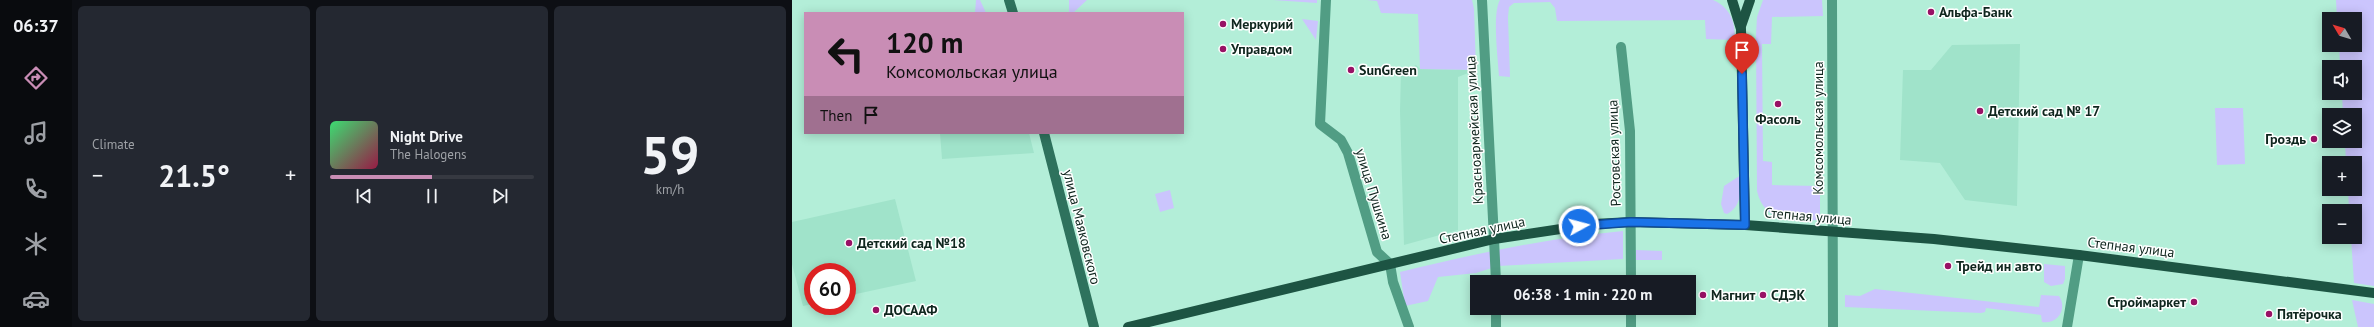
<!DOCTYPE html>
<meta charset="utf-8">
<style>
body{margin:0;font-family:"PT Sans",sans-serif;background:#242831;color:#f1f3f6;height:100vh;display:flex;flex-direction:column;font-size:15px;white-space:nowrap}
*{box-sizing:border-box;margin:0}
p{font-size:13px;color:#9ea1a6}
.icon{flex:none;width:22px;height:22px;fill:none;stroke:currentColor;stroke-width:2;stroke-linecap:round;stroke-linejoin:round}
.map{position:relative;flex:1;overflow:hidden}
.details{display:flex;flex-direction:column;gap:6px;padding:6px;background:#0d0f14;width:720px}
.details>*{flex:none}
.guide{position:absolute;left:12px;top:12px;width:380px;height:122px;border-radius:0px;box-shadow:0 2px 10px #0003;background:#c98db5;color:#111;overflow:hidden}
.needle{width:26px;rotate:308deg}
.controls{position:absolute;left:1530px;top:12px;display:grid;gap:8px}
.controls a{display:grid;place-items:center;width:40px;height:40px;border-radius:0px;background:#171b24;box-shadow:0 2px 10px #0003;font-size:20px}
.speed{position:absolute;left:12px;top:263px;display:flex;gap:8px;font-size:20px;font-weight:700;text-align:center}
.speed>*{display:grid;place-content:center;width:52px;height:52px;border-radius:50%;background:#171b24;box-shadow:0 2px 10px #0003;line-height:1}
.speed .limit{border:6px solid #d22;background:#fff;color:#111}
.pin{position:absolute;display:grid;place-items:center;width:34px;height:34px;color:#fff;margin:-41px -17px;border-radius:50% 50% 50% 0;rotate:-45deg;box-shadow:0 0 4px #0007}
.pin .icon{rotate:45deg}
.me{position:absolute;width:44px;margin:-22px;rotate:83deg;stroke-linejoin:round;filter:drop-shadow(0 0 3px #0008)}
.turn{display:flex;align-items:center;gap:14px;height:84px;padding:0 16px;font-size:18px}
.turn .icon{width:52px;height:52px;stroke-width:2.5}
.turn b{display:block;font-size:28px;line-height:34px}
.then{display:flex;align-items:center;height:38px;padding:0 16px;background:#0003;gap:8px;font-size:15px}
.big{font-size:30px;font-weight:700;line-height:1.1}
.details .tile{flex:1;display:flex;flex-direction:column;justify-content:center;gap:6px;min-width:0;padding:0 14px;border-radius:6px;background:#242831}
.details .dial{align-items:center;gap:0}
.dial b{font-size:52px;line-height:1}
.song{display:flex;align-items:center;gap:12px}
.cover{width:48px;height:48px;border-radius:6px;background:linear-gradient(135deg,hsl(140 70% 55%),hsl(340 70% 35%))}
.played{height:4px;border-radius:2px;background:linear-gradient(90deg,#c98db5 50%,#363941 50%)}
.keys{display:flex;justify-content:space-around;direction:ltr}
.heat{display:flex;justify-content:space-between;align-items:center;font-size:22px;direction:ltr}
.details .tiles{flex:1;display:grid;gap:6px;grid-template-columns:repeat(3,1fr)}
.trip{position:absolute;left:678px;top:275px;width:226px;height:40px;border-radius:0px;background:#171b24;box-shadow:0 2px 10px #0003;font-weight:700;line-height:40px;text-align:center}
main{display:flex;flex:1;min-height:0}
.menu{display:flex;flex-direction:column;width:72px;justify-content:space-around;align-items:center;background:#090b0e;color:#9ea1a6}
.menu .icon{width:28px;height:28px}
.menu .on{color:#c98db5}
.menu b{font-size:18px;color:#f1f3f6}
.map>svg:first-child{display:block}
.built{fill:#a0e3ca}
.green{fill:#cbc5fd}
.lines{fill:none;stroke-linecap:round;stroke-linejoin:round}
.minor{stroke:#519d84;stroke-width:10}
.tertiary{stroke:#519d84;stroke-width:10}
.secondary{stroke:#2e725d;stroke-width:10}
.primary{stroke:#1d5443;stroke-width:10}
.route-casing{stroke:#114b97;stroke-width:10}
.route{stroke:#1a73e8;stroke-width:7}
.poi-dot{fill:#981165;stroke:#fff;stroke-width:1.5}
.labels{text-anchor:middle;dominant-baseline:central;stroke-width:3;stroke-linejoin:round;paint-order:stroke}
.poi-label{font-size:14px;font-weight:bold;fill:#0f261e;stroke:#fff;text-anchor:start}
.street-label{font-size:14px;fill:#0f261e;stroke:#fff}
</style>
<main>
<nav class="menu">
<b>06:37</b>
<svg class="icon on" aria-label="directions" viewBox="0 0 24 24"><path d="M12 3l9 9-9 9-9-9zM9 14v-3h6M13 9l2 2-2 2"/></svg>
<svg class="icon" aria-label="music" viewBox="0 0 24 24"><path d="M9 18V5l10-2v13"/><circle cx="6" cy="18" r="3"/><circle cx="16" cy="16" r="3"/></svg>
<svg class="icon" aria-label="phone" viewBox="0 0 24 24"><path d="M5 4h4l2 5-3 2q2 4 5 5l2-3 5 2v4C11 20 4 13 5 4z"/></svg>
<svg class="icon" aria-label="climate" viewBox="0 0 24 24"><path d="M12 3v18M4 7l16 10M4 17L20 7"/></svg>
<svg class="icon" aria-label="car" viewBox="0 0 24 24"><path d="M5 17H2v-5l4-1 3-4h7l3 4 3 1v5h-3M9 17h6M6 11h13"/><circle cx="7" cy="17" r="2"/><circle cx="17" cy="17" r="2"/></svg>
</nav>
<section class="details">
<div class="tiles">
<div class="tile"><p>Climate</p>
<div class="heat"><a>−</a><b class="big">21.5°</b><a>+</a></div>
</div>
<div class="tile">
<div class="song"><i class="cover"></i><div><b>Night Drive</b><p>The Halogens</p></div></div>
<div class="played"></div>
<div class="keys"><svg class="icon" aria-label="previous" viewBox="0 0 24 24"><path d="M18 5L8 12l10 7zM5 5v14"/></svg><svg class="icon" aria-label="pause" viewBox="0 0 24 24"><path d="M8 5v14M16 5v14"/></svg><svg class="icon" aria-label="next" viewBox="0 0 24 24"><path d="M6 5l10 7-10 7zM19 5v14"/></svg></div>
</div>
<div class="tile dial"><b>59</b><p>km/h</p></div>
</div>
</section>
<div class="map">
<svg width="1582" height="327" viewBox="0 0 1582 327">
<rect width="100%" height="100%" fill="#b3eed8"/>
<!-- built -->
<g class="built">
<polygon points="1228,44 1225,206 1173,200 1148,163 1108,160 1111,70 1139,70 1160,45"/>
<polygon points="624,65 628,69 684,70 666,77 666,230 612,245 608,111 609,72"/>
<polygon points="148,133 237,133 242,153 150,159"/>
<polygon points="103,199 124,281 55,296 55,272 21,272 21,304 11,306 0,264 0,222"/>
</g>
<!-- green -->
<g class="green">
<polygon points="184,0 188,0 194,13 183,13"/>
<polygon points="277,0 295,0 281,13 277,13"/>
<polygon points="481,0 525,0 525,3"/>
<polygon points="575,0 680,0 682,9 684,70 628,69 626,14 589,13 585,1"/>
<path d="M708,0h213c18,8 22,22 22,40l-29,-1 -1,-19 -148,1 -2,-13 -5,-6 -36,1 -5,4 -1,10 2,60 -11,-1c-1,-17 -7,-63 1,-76z"/>
<path d="M971,0h59l1,16 -51,1 -1,27h-9l1,117 9,1v23l48,1v33l-4,1c-27,2 -52,1 -59,-29l-1,-156 1,-18z"/>
<polygon points="1544,0 1582,0 1582,286 1562,283 1559,237 1563,237 1563,211 1557,211 1556,189 1563,189 1563,163 1554,163 1553,141 1563,141 1563,115 1551,115 1550,93 1563,93 1563,67 1548,67 1547,45 1563,45 1563,19 1545,19"/>
<polygon points="510,19 526,21 524,40"/>
<polygon points="1423,108 1451,108 1453,164 1425,165"/>
<path d="M949,175c0,15 1,31 -14,39l-3,-1 -3,-9 3,-18z"/>
<polygon points="378,190 382,208 368,212 363,194"/>
<path d="M831,231v28l-125,7 -22,7 -38,4 -10,24 -23,5 -5,-34c74,-18 147,-34 223,-41z"/>
<polygon points="844,250 870,251 870,260 844,260"/>
<polygon points="1252,264 1273,266 1273,279 1271,284 1259,286 1252,282"/>
<path d="M1083,289l164,18 2,-12 18,1c9,13 -2,29 -17,26l-1,-7 -55,-7 -1,4 -4,1 -136,-6v-12l15,1z"/>
<polygon points="1560,300 1582,304 1582,327 1566,327"/>
</g>
<g class="lines">
<!-- minor -->
<g class="minor">
<polyline points="534,0 528,124 549,140 556,153 585,252 598,264 601,282 617,327"/>
<polyline points="1040,0 1041,327"/>
<polyline points="829,47 838,131 839,282"/>
<polyline points="702,239 704,282"/>
<polyline points="704,308 704,327"/>
<polyline points="839,308 839,327"/>
<polyline points="1275,327 1287,255"/>
</g>
<!-- tertiary -->
<polyline class="tertiary" points="690,0 702,239"/>
<!-- secondary -->
<g class="secondary">
<polyline points="217,0 221,13"/>
<polyline points="252,133 302,327"/>
</g>
<!-- primary -->
<g class="primary">
<polyline points="940,0 949,29 953,225"/>
<polyline points="949,26 958,0"/>
<polyline points="336,327 702,239 802,224 839,222 953,225 1142,239 1287,255 1582,293"/>
</g>
</g>
<g class="lines">
<defs>
<polyline id="route" points="787,226 839,222 953,225 950,74"/>
</defs>
<!-- route casing -->
<use href="#route" class="route-casing"/>
<!-- route -->
<use href="#route" class="route"/>
</g>
<!-- markers -->
<g class="poi-dot">
<circle cx="1139" cy="12" r="4"/>
<circle cx="431" cy="24" r="4"/>
<circle cx="431" cy="49" r="4"/>
<circle cx="559" cy="70" r="4"/>
<circle cx="986" cy="104" r="4"/>
<circle cx="1188" cy="111" r="4"/>
<circle cx="1522" cy="139" r="4"/>
<circle cx="57" cy="243" r="4"/>
<circle cx="1156" cy="266" r="4"/>
<circle cx="911" cy="295" r="4"/>
<circle cx="971" cy="295" r="4"/>
<circle cx="1402" cy="302" r="4"/>
<circle cx="84" cy="310" r="4"/>
<circle cx="1477" cy="314" r="4"/>
</g>
<g class="labels">
<!-- poi labels -->
<g class="poi-label">
<text x="1147" y="12">Альфа-Банк</text>
<text x="439" y="24">Меркурий</text>
<text x="439" y="49">Управдом</text>
<text x="567" y="70">SunGreen</text>
<text x="1196" y="111">Детский сад № 17</text>
<text x="986" y="119" text-anchor="middle">Фасоль</text>
<text x="1514" y="139" text-anchor="end">Гроздь</text>
<text x="65" y="243">Детский сад №18</text>
<text x="1164" y="266">Трейд ин авто</text>
<text x="919" y="295">Магнит</text>
<text x="979" y="295">СДЭК</text>
<text x="1394" y="302" text-anchor="end">Строймаркет</text>
<text x="92" y="310">ДОСААФ</text>
<text x="1485" y="314">Пятёрочка</text>
</g>
<!-- street labels -->
<g class="street-label">
<text transform="translate(1026 128) rotate(-90)">Комсомольская улица</text>
<text transform="translate(682 130) rotate(-93)">Красноармейская улица</text>
<text transform="translate(822 153) rotate(-92)">Ростовская улица</text>
<text transform="translate(582 194) rotate(73)">улица Пушкина</text>
<text transform="translate(1016 216) rotate(5)">Степная улица</text>
<text transform="translate(290 227) rotate(76)">улица Маяковского</text>
<text transform="translate(690 230) rotate(-12)">Степная улица</text>
<text transform="translate(1339 247) rotate(7)">Степная улица</text>
</g>
</g>
</svg>
<div class="controls">
<a><svg class="needle" viewBox="-14 -14 28 28"><path d="M0-13l5 13h-10z" fill="#e53935"/><path d="M0 13l5-13h-10z" fill="#9ea1a6"/></svg></a>
<a><svg class="icon" aria-label="sound" viewBox="0 0 24 24"><path d="M4 9h4l5-4v14l-5-4H4zM17 9q2 3 0 6"/></svg></a>
<a><svg class="icon" aria-label="layers" viewBox="0 0 24 24"><path d="M12 4l9 5-9 5-9-5zM3 14l9 5 9-5"/></svg></a>
<a>+</a>
<a>−</a>
</div>
<div class="speed"><div class="limit">60</div></div>
<div class="pin" style="left:950px;top:74px;background:#d93025"><svg class="icon" aria-label="arrive" viewBox="0 0 24 24"><path d="M6 21V4h12l-3 4 3 4H6"/></svg></div>
<svg class="me" style="left:787px;top:226px" viewBox="-20 -20 40 40"><circle r="17" fill="#1a73e8" stroke="#fff" stroke-width="3"/><path d="M0-11L8 9 0 5-8 9z" fill="#fff"/></svg>
<div class="trip">06:38 · 1 min · 220 m</div>
<div class="guide">
<div class="turn"><svg class="icon" aria-label="left" viewBox="0 0 24 24"><path d="M17 20v-9H6M10 6l-5 5 5 5"/></svg><div><b>120 m</b>Комсомольская улица</div></div>
<div class="then">Then<svg class="icon" aria-label="arrive" viewBox="0 0 24 24"><path d="M6 21V4h12l-3 4 3 4H6"/></svg></div>
</div>
</div>
</main>
